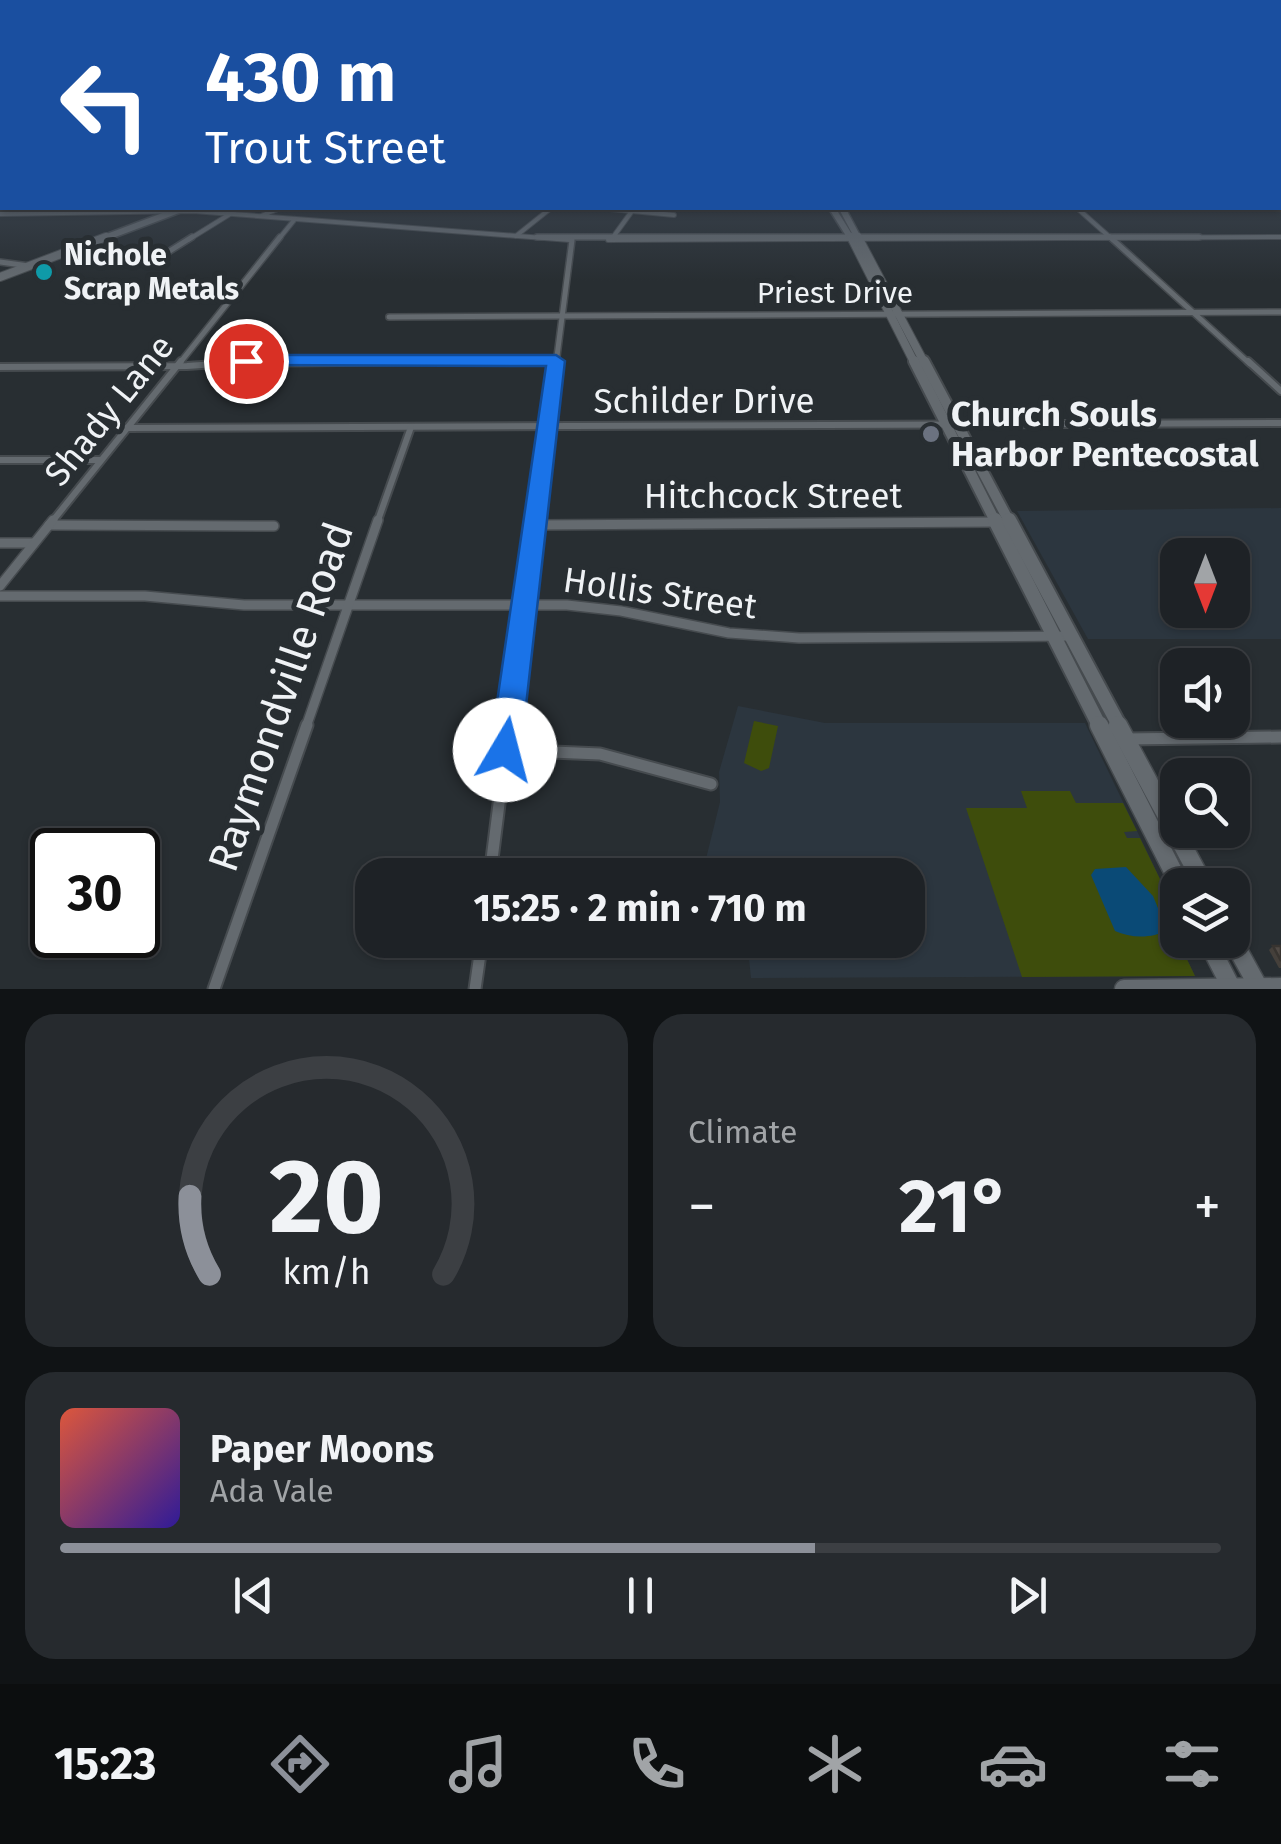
<!DOCTYPE html>
<meta charset="utf-8">
<style>
body{margin:0;font-family:"Fira Sans",sans-serif;background:#262a2e;color:#f1f3f6;height:100vh;display:flex;flex-direction:column;font-size:38px;white-space:nowrap}
*{box-sizing:border-box;margin:0}
p{font-size:32px;color:#a1a4a7}
.icon{flex:none;width:55px;height:55px;fill:none;stroke:currentColor;stroke-width:2;stroke-linecap:round;stroke-linejoin:round}
.map{position:relative;height:989px;overflow:hidden}
.panel{display:flex;flex-direction:column;gap:25px;padding:25px;background:#101315;flex:1}
.panel>*{flex:none}
.guide{position:absolute;left:0px;top:0px;width:1282px;height:210px;box-shadow:0 2px 8px #0004,0 0 0 2px #3c3f43;background:#1a4fa0;color:#fff;overflow:hidden}
.needle{width:65px;rotate:180deg}
.controls{position:absolute;left:1160px;top:538px;display:grid;gap:20px}
.controls a{display:grid;place-items:center;width:90px;height:90px;border-radius:20px;background:#1e2226;box-shadow:0 2px 8px #0004,0 0 0 2px #3c3f43;font-size:50px}
.speed{position:absolute;left:30px;top:828px;display:flex;gap:20px;font-size:50px;font-weight:700;text-align:center}
.speed>*{display:grid;place-content:center;width:130px;height:130px;border-radius:50%;background:#1e2226;box-shadow:0 2px 8px #0004,0 0 0 2px #3c3f43;line-height:1}
.speed .limit{border:5px solid #111;border-radius:15px;background:#fff;color:#111}
.pin{position:absolute;display:grid;place-items:center;width:85px;height:85px;color:#fff;margin:-42px;border:5px solid #fff;border-radius:50%;box-shadow:0 2px 10px #0007}
.me{position:absolute;width:110px;margin:-55px;rotate:8deg;stroke-linejoin:round;filter:drop-shadow(0 0 8px #0008)}
.turn{display:flex;align-items:center;gap:35px;height:210px;padding:0 40px;font-size:45px}
.turn .icon{width:130px;height:130px;stroke-width:2.5}
.turn b{display:block;font-size:70px;line-height:85px}
.big{font-size:75px;font-weight:700;line-height:1.1}
.panel .widget{flex:1;display:flex;flex-direction:column;justify-content:center;gap:15px;min-width:0;padding:0 35px;border-radius:30px;background:#262a2e}
.panel .dial{align-items:center;gap:0}
.dial svg{height:260px;overflow:visible;fill:none;stroke:#3c3f43;stroke-width:7;stroke-linecap:round;text-anchor:middle}
.dial text{fill:#f1f3f6;stroke:none}
.song{display:flex;align-items:center;gap:30px}
.cover{width:120px;height:120px;border-radius:15px;background:linear-gradient(135deg,hsl(10 70% 55%),hsl(250 70% 35%))}
.played{height:10px;border-radius:5px;background:linear-gradient(90deg,#8c9099 65%,#3c3f43 65%)}
.keys{display:flex;justify-content:space-around;direction:ltr}
.heat{display:flex;justify-content:space-between;align-items:center;font-size:55px;direction:ltr}
.panel .tiles{flex:1;display:grid;gap:25px;grid-template-columns:1fr 1fr}
.widget:last-child{grid-column:span 2}
.trip{position:absolute;left:355px;top:858px;width:570px;height:100px;border-radius:30px;background:#1e2226;box-shadow:0 2px 8px #0004,0 0 0 2px #3c3f43;font-weight:700;line-height:100px;text-align:center}
.menu{display:flex;height:160px;justify-content:space-around;align-items:center;background:#0c0e0f;color:#a1a4a7}
.menu .icon{width:70px;height:70px}
.menu .active{color:#8c9099}
.menu b{font-size:45px;color:#f1f3f6}
.map>svg:first-child{display:block}
.built{fill:#2c363f;fill-rule:evenodd}
.green{fill:#3e4d0c}
.water{fill:#0a4a76}
.lines{fill:none;stroke-linecap:round;stroke-linejoin:round}
.minor-far4-casing{stroke:#464b4f;stroke-width:6}
.minor-far3-casing{stroke:#464b4f;stroke-width:8}
.minor-far2-casing{stroke:#464b4f;stroke-width:10}
.minor-far1-casing{stroke:#464b4f;stroke-width:12}
.minor-casing{stroke:#464b4f;stroke-width:15}
.secondary-far4-casing{stroke:#464b4f;stroke-width:9}
.secondary-far3-casing{stroke:#464b4f;stroke-width:10}
.secondary-far2-casing{stroke:#464b4f;stroke-width:14}
.secondary-far1-casing{stroke:#464b4f;stroke-width:18}
.secondary-casing{stroke:#464b4f;stroke-width:21}
.minor-far4{stroke:#646a6f;stroke-width:4}
.minor-far3{stroke:#646a6f;stroke-width:5}
.minor-far2{stroke:#646a6f;stroke-width:6}
.minor-far1{stroke:#646a6f;stroke-width:9}
.minor{stroke:#646a6f;stroke-width:11}
.secondary-far4{stroke:#646a6f;stroke-width:6}
.secondary-far3{stroke:#646a6f;stroke-width:8}
.secondary-far2{stroke:#646a6f;stroke-width:10}
.secondary-far1{stroke:#646a6f;stroke-width:14}
.secondary{stroke:#646a6f;stroke-width:18}
.wall{fill:#45403b}
.building{fill:#504a45;stroke:#383430;stroke-width:2.5}
.route{fill:#1a73e8;stroke:#114b97;stroke-width:2.5}
.culture-dot{fill:#0f9aa8;stroke:#282e32;stroke-width:4}
.worship-dot{fill:#6b7280;stroke:#282e32;stroke-width:4}
.labels{text-anchor:middle;dominant-baseline:central;stroke-width:10;stroke-linejoin:round;paint-order:stroke}
.far-poi-label{font-size:30px;font-weight:bold;fill:#eff2f5;stroke:#282e32;text-anchor:start}
.far-street-label{font-size:30px;fill:#eff2f5;stroke:#282e32}
.street-label{font-size:35px;fill:#eff2f5;stroke:#282e32}
.poi-label{font-size:35px;font-weight:bold;fill:#eff2f5;stroke:#282e32;text-anchor:start}
.near-street-label{font-size:42px;fill:#eff2f5;stroke:#282e32}
</style>
<div class="map">
<svg width="1281" height="989" viewBox="0 0 1281 989">
<rect width="100%" height="100%" fill="#282e32"/>
<!-- built -->
<g class="built">
<path d="M1281,508v131h-193l-71,-128zM1178,555h54v55h-54z"/>
<polygon points="738,706 825,723 1085,723 1177,914 1178,940 1190,940 1197,953 1184,953 1195,976 751,978 747,940 908,940 908,875 702,875 720,802 719,772"/>
</g>
<!-- green -->
<g class="green">
<polygon points="754,721 778,726 769,768 761,771 744,763"/>
<polygon points="1021,791 1070,791 1076,803 1123,803 1137,831 1124,832 1127,838 1140,838 1177,914 1178,940 1190,940 1197,953 1184,953 1195,976 1022,977 966,808 1027,808"/>
</g>
<!-- water -->
<path class="water" d="M1126,867l27,29 14,34c-15,9 -37,8 -52,1l-24,-56 4,-6z"/>
<g class="lines">
<defs>
<g id="minor-far4">
<polyline points="600,208 674,215"/>
<polyline points="1077,208 1113,240"/>
<polyline points="0,214 193,211 570,240"/>
<polyline points="261,216 280,208"/>
<polyline points="516,236 551,208"/>
<polyline points="188,240 230,214"/>
<polyline points="278,240 295,219"/>
<polyline points="608,240 1281,237"/>
<polyline points="611,240 632,211"/>
</g>
<g id="minor-far3">
<polyline points="537,237 1199,237"/>
<polyline points="1110,237 1250,364"/>
<polyline points="0,262 29,266"/>
<polyline points="149,264 192,237"/>
<polyline points="389,317 1281,312"/>
<polyline points="179,364 280,237"/>
<polyline points="222,364 556,361"/>
<polyline points="556,364 572,240"/>
</g>
<g id="minor-far2">
<polyline points="1248,361 1281,391"/>
<polyline points="0,367 187,366 258,361"/>
<polyline points="127,428 1281,423"/>
<polyline points="0,460 101,460"/>
<polyline points="51,523 181,361"/>
<polyline points="377,523 411,427"/>
<polyline points="536,523 556,361"/>
<polyline points="904,523 997,522"/>
</g>
<g id="minor-far1">
<polyline points="49,525 274,526"/>
<polyline points="535,525 997,522"/>
<polyline points="0,543 34,543"/>
<polyline points="0,586 53,520"/>
<polyline points="0,596 145,596 244,605 567,605 621,611 729,633 799,638 1073,636"/>
<polyline points="306,727 378,520"/>
<polyline points="509,727 536,520"/>
</g>
<g id="minor">
<polyline points="1126,739 1281,737"/>
<polyline points="505,750 600,754 711,784"/>
<polyline points="490,875 509,725"/>
<polyline points="214,989 307,725"/>
<polyline points="475,989 482,940"/>
</g>
<g id="secondary-far4">
<polyline points="832,208 852,240"/>
<polyline points="842,208 859,240"/>
<polyline points="99,240 184,208"/>
</g>
<g id="secondary-far3">
<polyline points="851,237 915,364"/>
<polyline points="858,237 925,364"/>
<polyline points="0,277 106,237"/>
</g>
<g id="secondary-far2">
<polyline points="914,361 996,523"/>
<polyline points="924,361 1010,523"/>
</g>
<g id="secondary-far1">
<polyline points="995,520 1100,727"/>
<polyline points="1009,520 1120,727"/>
</g>
<g id="secondary">
<polyline points="1099,725 1180,885"/>
<polyline points="1118,725 1204,885"/>
<polyline points="1232,939 1259,988"/>
<polyline points="1207,940 1232,989"/>
<polyline points="1124,989 1281,987"/>
</g>
</defs>
<!-- minor-far4 casing -->
<use href="#minor-far4" class="minor-far4-casing"/>
<!-- minor-far3 casing -->
<use href="#minor-far3" class="minor-far3-casing"/>
<!-- minor-far2 casing -->
<use href="#minor-far2" class="minor-far2-casing"/>
<!-- minor-far1 casing -->
<use href="#minor-far1" class="minor-far1-casing"/>
<!-- minor casing -->
<use href="#minor" class="minor-casing"/>
<!-- secondary-far4 casing -->
<use href="#secondary-far4" class="secondary-far4-casing"/>
<!-- secondary-far3 casing -->
<use href="#secondary-far3" class="secondary-far3-casing"/>
<!-- secondary-far2 casing -->
<use href="#secondary-far2" class="secondary-far2-casing"/>
<!-- secondary-far1 casing -->
<use href="#secondary-far1" class="secondary-far1-casing"/>
<!-- secondary casing -->
<use href="#secondary" class="secondary-casing"/>
<!-- minor-far4 -->
<use href="#minor-far4" class="minor-far4"/>
<!-- minor-far3 -->
<use href="#minor-far3" class="minor-far3"/>
<!-- minor-far2 -->
<use href="#minor-far2" class="minor-far2"/>
<!-- minor-far1 -->
<use href="#minor-far1" class="minor-far1"/>
<!-- minor -->
<use href="#minor" class="minor"/>
<!-- secondary-far4 -->
<use href="#secondary-far4" class="secondary-far4"/>
<!-- secondary-far3 -->
<use href="#secondary-far3" class="secondary-far3"/>
<!-- secondary-far2 -->
<use href="#secondary-far2" class="secondary-far2"/>
<!-- secondary-far1 -->
<use href="#secondary-far1" class="secondary-far1"/>
<!-- secondary -->
<use href="#secondary" class="secondary"/>
</g>
<!-- wall -->
<polygon class="wall" points="1273,946 1281,946 1281,968 1279,968 1269,950"/>
<!-- building -->
<polygon class="building" points="1273,946 1281,946 1281,961"/>
<!-- sky -->
<linearGradient id="sky" x2="0" y2="1"><stop stop-color="#16191c"/><stop offset="0.51" stop-color="#424c5a"/><stop offset="1" stop-color="#424c5a" stop-opacity="0"/></linearGradient>
<rect width="1281" height="281" fill="url(#sky)"/>
<!-- route -->
<polygon class="route" points="246,355 556,355 565,361 521,750 516,759 505,763 494,759 490,750 546,366 239,365 239,357"/>
<!-- markers -->
<circle class="culture-dot" cx="44" cy="272" r="10"/>
<circle class="worship-dot" cx="931" cy="434" r="10"/>
<g class="labels">
<!-- far-poi labels -->
<g class="far-poi-label">
<text x="64" y="255">Nichole<tspan x="64" dy="34">Scrap Metals</tspan></text>
</g>
<!-- far-street labels -->
<g class="far-street-label">
<text x="835" y="293">Priest Drive</text>
</g>
<!-- street labels -->
<g class="street-label">
<text x="704" y="401">Schilder Drive</text>
<text transform="translate(109 410) rotate(-51)">Shady Lane</text>
<text x="773" y="496">Hitchcock Street</text>
<text transform="translate(660 593) rotate(8)">Hollis Street</text>
</g>
<!-- poi labels -->
<g class="poi-label">
<text x="951" y="414">Church Souls<tspan x="951" dy="40">Harbor Pentecostal</tspan></text>
</g>
<!-- near-street labels -->
<g class="near-street-label">
<text transform="translate(281 697) rotate(-71)">Raymondville Road</text>
</g>
</g>
</svg>
<div class="controls">
<a><svg class="needle" viewBox="-14 -14 28 28"><path d="M0-13l5 13h-10z" fill="#e53935"/><path d="M0 13l5-13h-10z" fill="#a1a4a7"/></svg></a>
<a><svg class="icon" aria-label="sound" viewBox="0 0 24 24"><path d="M4 9h4l5-4v14l-5-4H4zM17 9q2 3 0 6"/></svg></a>
<a><svg class="icon" aria-label="search" viewBox="0 0 24 24"><circle cx="10" cy="10" r="6"/><path d="M15 15l6 6"/></svg></a>
<a><svg class="icon" aria-label="layers" viewBox="0 0 24 24"><path d="M12 4l9 5-9 5-9-5zM3 14l9 5 9-5"/></svg></a>
</div>
<div class="speed"><div class="limit">30</div></div>
<div class="pin" style="left:246px;top:361px;background:#d93025"><svg class="icon" aria-label="arrive" viewBox="0 0 24 24"><path d="M6 21V4h12l-3 4 3 4H6"/></svg></div>
<svg class="me" style="left:505px;top:750px" viewBox="-20 -20 40 40"><circle r="19" fill="#fff"/><path d="M0-13L10 11 0 6-10 11z" fill="#1a73e8"/></svg>
<div class="trip">15:25 · 2 min · 710 m</div>
<div class="guide">
<div class="turn"><svg class="icon" aria-label="left" viewBox="0 0 24 24"><path d="M17 20v-9H6M10 6l-5 5 5 5"/></svg><div><b>430 m</b>Trout Street</div></div>
</div>
</div>
<section class="panel">
<div class="tiles">
<div class="widget dial"><svg viewBox="0 0 100 80">
<path d="M14 69A42 42 0 1 1 86 69"/>
<path d="M14 69A42 42 0 0 1 8 45" stroke="#8c9099"/>
<text x="50" y="56" font-size="32" font-weight="700">20</text>
<text x="50" y="72" font-size="11">km/h</text>
</svg></div>
<div class="widget"><p>Climate</p>
<div class="heat"><a>−</a><b class="big">21°</b><a>+</a></div>
</div>
<div class="widget">
<div class="song"><i class="cover"></i><div><b>Paper Moons</b><p>Ada Vale</p></div></div>
<div class="played"></div>
<div class="keys"><svg class="icon" aria-label="previous" viewBox="0 0 24 24"><path d="M18 5L8 12l10 7zM5 5v14"/></svg><svg class="icon" aria-label="pause" viewBox="0 0 24 24"><path d="M8 5v14M16 5v14"/></svg><svg class="icon" aria-label="next" viewBox="0 0 24 24"><path d="M6 5l10 7-10 7zM19 5v14"/></svg></div>
</div>
</div>
</section>
<nav class="menu">
<b>15:23</b>
<svg class="icon active" aria-label="directions" viewBox="0 0 24 24"><path d="M12 3l9 9-9 9-9-9zM9 14v-3h6M13 9l2 2-2 2"/></svg>
<svg class="icon" aria-label="music" viewBox="0 0 24 24"><path d="M9 18V5l10-2v13"/><circle cx="6" cy="18" r="3"/><circle cx="16" cy="16" r="3"/></svg>
<svg class="icon" aria-label="phone" viewBox="0 0 24 24"><path d="M5 4h4l2 5-3 2q2 4 5 5l2-3 5 2v4C11 20 4 13 5 4z"/></svg>
<svg class="icon" aria-label="climate" viewBox="0 0 24 24"><path d="M12 3v18M4 7l16 10M4 17L20 7"/></svg>
<svg class="icon" aria-label="car" viewBox="0 0 24 24"><path d="M5 17H2v-5l4-1 3-4h7l3 4 3 1v5h-3M9 17h6M6 11h13"/><circle cx="7" cy="17" r="2"/><circle cx="17" cy="17" r="2"/></svg>
<svg class="icon" aria-label="filters" viewBox="0 0 24 24"><path d="M4 7h16M4 17h16"/><circle cx="9" cy="7" r="2"/><circle cx="15" cy="17" r="2"/></svg>
</nav>
